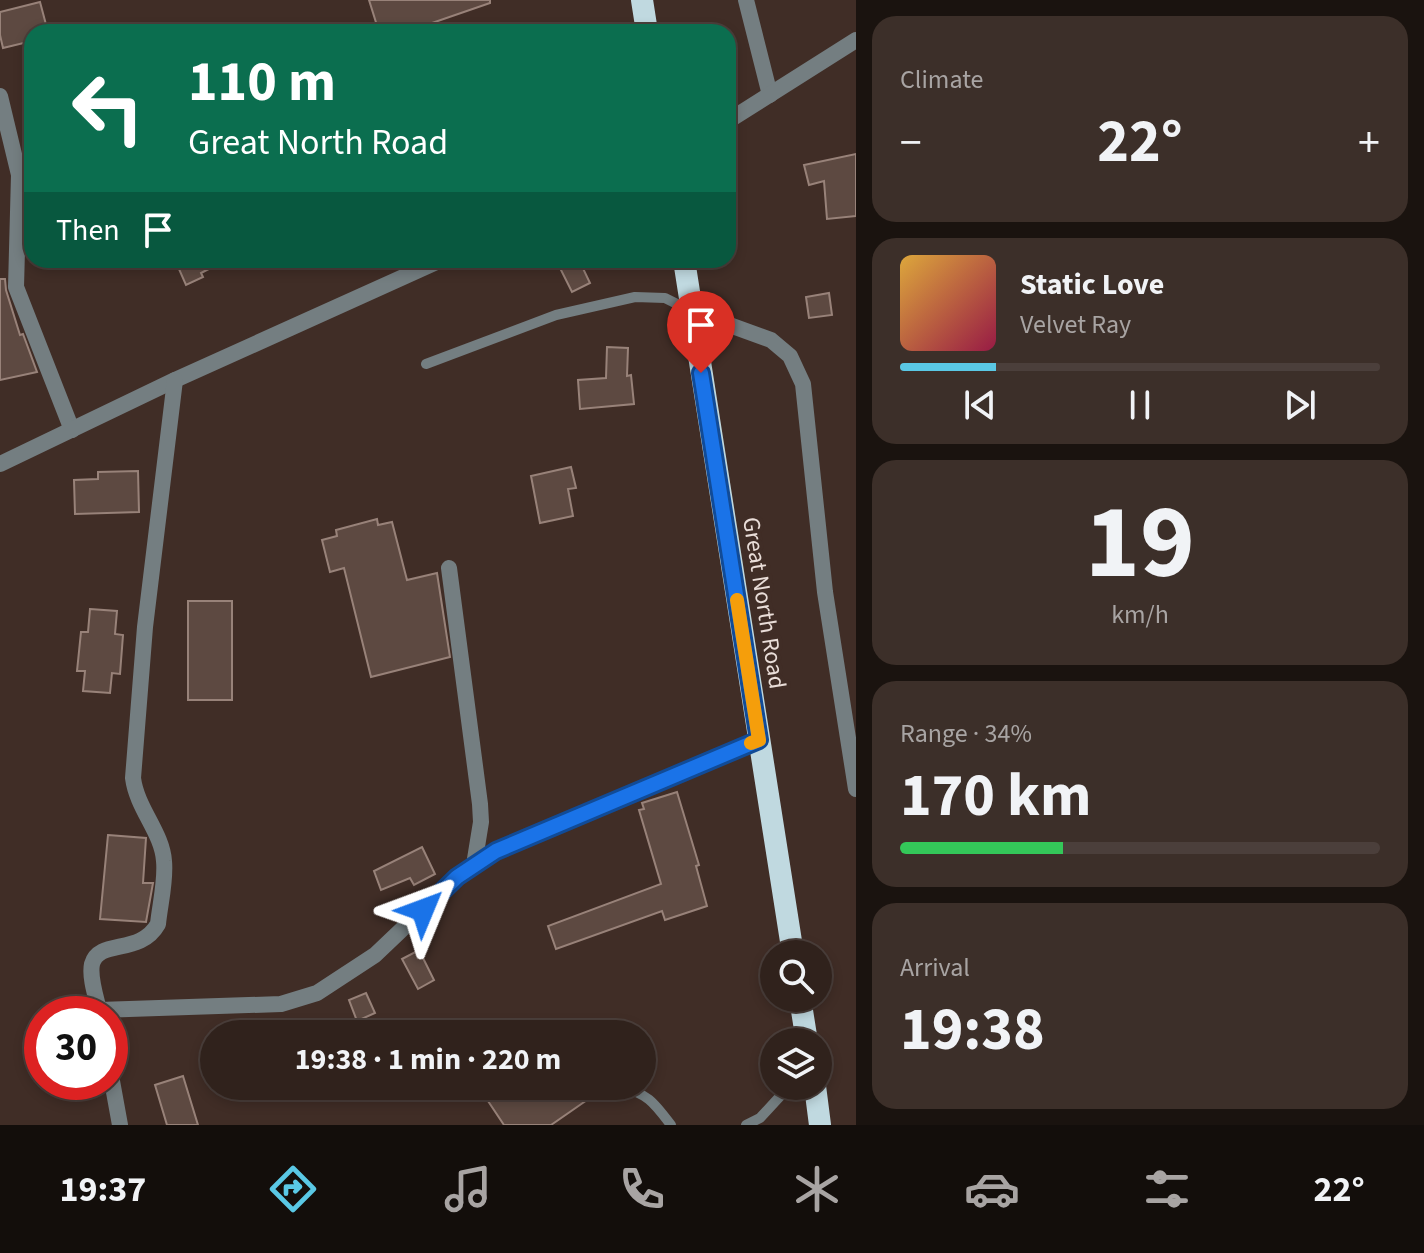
<!DOCTYPE html>
<meta charset="utf-8">
<style>
body{margin:0;font-family:"Source Sans 3",sans-serif;background:#3c2f29;color:#f1f3f6;height:100vh;display:flex;flex-direction:column;font-size:30px;white-space:nowrap}
*{box-sizing:border-box;margin:0}
p{font-size:26px;color:#a8a4a3}
.icon{flex:none;width:44px;height:44px;fill:none;stroke:currentColor;stroke-width:2;stroke-linecap:round;stroke-linejoin:round}
.map{position:relative;flex:1;overflow:hidden}
.drawer{display:flex;flex-direction:column;gap:16px;padding:16px;background:#1a130f;width:568px}
.drawer>*{flex:none}
.guide{position:absolute;left:24px;top:24px;width:712px;height:244px;border-radius:24px;box-shadow:0 4px 12px #0003,0 0 0 2px #4b3f3b;background:#0b6e4f;color:#fff;overflow:hidden}
.tools{position:absolute;left:760px;top:940px;display:grid;gap:16px}
.tools a{display:grid;place-items:center;width:72px;height:72px;border-radius:50%;background:#30221c;box-shadow:0 4px 12px #0003,0 0 0 2px #4b3f3b;font-size:40px}
.speed{position:absolute;left:24px;top:996px;display:flex;gap:16px;font-size:40px;font-weight:700;text-align:center}
.speed>*{display:grid;place-content:center;width:104px;height:104px;border-radius:50%;background:#30221c;box-shadow:0 4px 12px #0003,0 0 0 2px #4b3f3b;line-height:1}
.speed .limit{border:12px solid #d22;background:#fff;color:#111}
.pin{position:absolute;display:grid;place-items:center;width:68px;height:68px;color:#fff;margin:-82px -34px;border-radius:50% 50% 50% 0;rotate:-45deg;box-shadow:0 0 8px #0007}
.pin .icon{rotate:45deg}
.me{position:absolute;width:88px;margin:-44px;rotate:46deg;stroke-linejoin:round;filter:drop-shadow(0 0 6px #0008)}
.turn{display:flex;align-items:center;gap:28px;height:168px;padding:0 32px;font-size:36px}
.turn .icon{width:104px;height:104px;stroke-width:2.5}
.turn b{display:block;font-size:56px;line-height:68px}
.then{display:flex;align-items:center;height:76px;padding:0 32px;background:#0003;gap:16px;font-size:30px}
.big{font-size:60px;font-weight:700;line-height:1.1}
.drawer .card{flex:1;display:flex;flex-direction:column;justify-content:center;gap:12px;min-width:0;padding:0 28px;border-radius:24px;background:#3c2f29}
.drawer .dial{align-items:center;gap:0}
.dial b{font-size:104px;line-height:1}
.song{display:flex;align-items:center;gap:24px}
.cover{width:96px;height:96px;border-radius:12px;background:linear-gradient(135deg,hsl(40 70% 55%),hsl(340 70% 35%))}
.played{height:8px;border-radius:4px;background:linear-gradient(90deg,#5ac8e5 20%,#4b3f3b 20%)}
.keys{display:flex;justify-content:space-around;direction:ltr}
.heat{display:flex;justify-content:space-between;align-items:center;font-size:44px;direction:ltr}
.charge{height:12px;border-radius:6px;background:linear-gradient(90deg,#34c759 34%,#4b3f3b 0)}
.trip{position:absolute;left:200px;top:1020px;width:456px;height:80px;border-radius:40px;background:#30221c;box-shadow:0 4px 12px #0003,0 0 0 2px #4b3f3b;font-weight:700;line-height:80px;text-align:center}
.menu{display:flex;height:128px;justify-content:space-around;align-items:center;background:#130e0b;color:#a8a4a3}
.menu .icon{width:56px;height:56px}
.menu .current{color:#5ac8e5}
.menu b{font-size:36px;color:#f1f3f6}
main{display:flex;flex:1;min-height:0}
.map>svg:first-child{display:block}
.building{fill:#5d4941;stroke:#988279;stroke-width:2}
.lines{fill:none;stroke-linecap:round;stroke-linejoin:round}
.service{stroke:#747e81;stroke-width:10}
.minor{stroke:#747e81;stroke-width:16}
.trunk{stroke:#c0d9e0;stroke-width:22}
.route-casing{stroke:#114b97;stroke-width:20}
.route{stroke:#1a73e8;stroke-width:14}
.slow{stroke:#f59e0b;stroke-width:14}
.labels{text-anchor:middle;dominant-baseline:central;stroke-width:8;stroke-linejoin:round;paint-order:stroke}
.street-label{font-size:24px;fill:#e9ddd8;stroke:#402d26}
</style>
<main>
<div class="map">
<svg width="856" height="1125" viewBox="0 0 856 1125">
<rect width="100%" height="100%" fill="#402d26"/>
<!-- building -->
<g class="building">
<polygon points="369,0 490,0 490,3 406,32 379,32"/>
<polygon points="40,2 48,32 32,32 32,41 3,48 0,35 0,12"/>
<polygon points="856,154 856,216 827,219 824,181 809,185 804,165"/>
<polygon points="175,260 226,260 201,273 203,277 186,285"/>
<polygon points="556,260 579,260 590,283 572,292"/>
<polygon points="0,279 5,279 6,290 20,335 23,334 37,372 0,380"/>
<polygon points="829,293 832,315 809,318 806,297"/>
<polygon points="607,347 628,348 627,376 631,375 634,404 580,409 578,380 606,378"/>
<polygon points="571,467 576,488 568,489 573,516 540,523 531,476"/>
<polygon points="138,471 139,512 75,514 74,480 98,479 98,472"/>
<polygon points="377,519 378,525 392,522 407,580 437,573 450,657 371,677 344,568 330,572 322,540 337,536 336,530"/>
<rect x="188" y="601" width="44" height="99"/>
<polygon points="90,609 117,611 115,634 123,635 120,674 112,673 110,693 83,691 85,671 77,671 81,632 88,632"/>
<polygon points="677,792 699,865 696,866 707,906 665,920 662,911 556,949 548,926 661,884 639,810 644,809 642,803"/>
<polygon points="108,835 146,838 143,883 153,883 146,922 100,919"/>
<polygon points="422,847 435,874 414,885 410,878 381,890 374,871"/>
<polygon points="419,950 434,980 418,989 402,959"/>
<polygon points="366,993 375,1013 357,1021 349,1000"/>
<polygon points="183,1076 198,1125 167,1125 155,1085"/>
<polygon points="478,1086 577,1086 587,1100 551,1125 504,1125"/>
</g>
<g class="lines">
<!-- service -->
<g class="service">
<polyline points="426,364 556,315 635,297 665,298 691,311"/>
<path d="M618,1086c30,8 35,15 53,39"/>
<polyline points="746,1125 760,1118 784,1092 811,1086"/>
</g>
<!-- minor -->
<g class="minor">
<polyline points="746,0 770,95"/>
<polyline points="0,96 19,175 16,287 72,430"/>
<polyline points="728,121 856,40"/>
<polyline points="691,311 771,340 790,356 803,384 825,592 856,789"/>
<polyline points="0,464 175,380 441,260"/>
<polyline points="449,568 480,804 481,822 474,865"/>
<polyline points="99,1010 281,1004 317,993 375,955 457,877 496,851 759,740"/>
<path d="M100,1014c-3,-14 -11,-36 -8,-50 7,-26 48,-8 66,-40 2,-20 8,-43 6,-63 -2,-29 -27,-52 -31,-83l12,-151 30,-247"/>
<polyline points="110,1070 120,1125"/>
</g>
<!-- trunk -->
<g class="trunk">
<polyline points="642,0 647,32"/>
<polyline points="684,260 793,954"/>
<polyline points="800,998 807,1042"/>
<polyline points="815,1086 820,1125"/>
</g>
</g>
<g class="lines">
<defs>
<polyline id="route" points="423,910 457,877 496,851 759,740 701,373"/>
</defs>
<!-- route casing -->
<use href="#route" class="route-casing"/>
<!-- route -->
<use href="#route" class="route"/>
<!-- slow -->
<polyline class="slow" points="737,600 759,740 751,743"/>
</g>
<g class="labels">
<!-- street labels -->
<g class="street-label">
<text transform="translate(764 603) rotate(81)">Great North Road</text>
</g>
</g>
</svg>
<div class="tools">
<a><svg class="icon" aria-label="search" viewBox="0 0 24 24"><circle cx="10" cy="10" r="6"/><path d="M15 15l6 6"/></svg></a>
<a><svg class="icon" aria-label="layers" viewBox="0 0 24 24"><path d="M12 4l9 5-9 5-9-5zM3 14l9 5 9-5"/></svg></a>
</div>
<div class="speed"><div class="limit">30</div></div>
<div class="pin" style="left:701px;top:373px;background:#d93025"><svg class="icon" aria-label="arrive" viewBox="0 0 24 24"><path d="M6 21V4h12l-3 4 3 4H6"/></svg></div>
<svg class="me" style="left:423px;top:910px" viewBox="-20 -20 40 40"><path d="M0-17L14 15 0 8-14 15z" fill="#1a73e8" stroke="#fff" stroke-width="4"/></svg>
<div class="trip">19:38 · 1 min · 220 m</div>
<div class="guide">
<div class="turn"><svg class="icon" aria-label="left" viewBox="0 0 24 24"><path d="M17 20v-9H6M10 6l-5 5 5 5"/></svg><div><b>110 m</b>Great North Road</div></div>
<div class="then">Then<svg class="icon" aria-label="arrive" viewBox="0 0 24 24"><path d="M6 21V4h12l-3 4 3 4H6"/></svg></div>
</div>
</div>
<section class="drawer">
<div class="card"><p>Climate</p>
<div class="heat"><a>−</a><b class="big">22°</b><a>+</a></div>
</div>
<div class="card">
<div class="song"><i class="cover"></i><div><b>Static Love</b><p>Velvet Ray</p></div></div>
<div class="played"></div>
<div class="keys"><svg class="icon" aria-label="previous" viewBox="0 0 24 24"><path d="M18 5L8 12l10 7zM5 5v14"/></svg><svg class="icon" aria-label="pause" viewBox="0 0 24 24"><path d="M8 5v14M16 5v14"/></svg><svg class="icon" aria-label="next" viewBox="0 0 24 24"><path d="M6 5l10 7-10 7zM19 5v14"/></svg></div>
</div>
<div class="card dial"><b>19</b><p>km/h</p></div>
<div class="card"><p>Range · 34%</p><b class="big">170 km</b><div class="charge"></div></div>
<div class="card"><p>Arrival</p><b class="big">19:38</b></div>
</section>
</main>
<nav class="menu">
<b>19:37</b>
<svg class="icon current" aria-label="directions" viewBox="0 0 24 24"><path d="M12 3l9 9-9 9-9-9zM9 14v-3h6M13 9l2 2-2 2"/></svg>
<svg class="icon" aria-label="music" viewBox="0 0 24 24"><path d="M9 18V5l10-2v13"/><circle cx="6" cy="18" r="3"/><circle cx="16" cy="16" r="3"/></svg>
<svg class="icon" aria-label="phone" viewBox="0 0 24 24"><path d="M5 4h4l2 5-3 2q2 4 5 5l2-3 5 2v4C11 20 4 13 5 4z"/></svg>
<svg class="icon" aria-label="climate" viewBox="0 0 24 24"><path d="M12 3v18M4 7l16 10M4 17L20 7"/></svg>
<svg class="icon" aria-label="car" viewBox="0 0 24 24"><path d="M5 17H2v-5l4-1 3-4h7l3 4 3 1v5h-3M9 17h6M6 11h13"/><circle cx="7" cy="17" r="2"/><circle cx="17" cy="17" r="2"/></svg>
<svg class="icon" aria-label="filters" viewBox="0 0 24 24"><path d="M4 7h16M4 17h16"/><circle cx="9" cy="7" r="2"/><circle cx="15" cy="17" r="2"/></svg>
<b>22°</b>
</nav>
